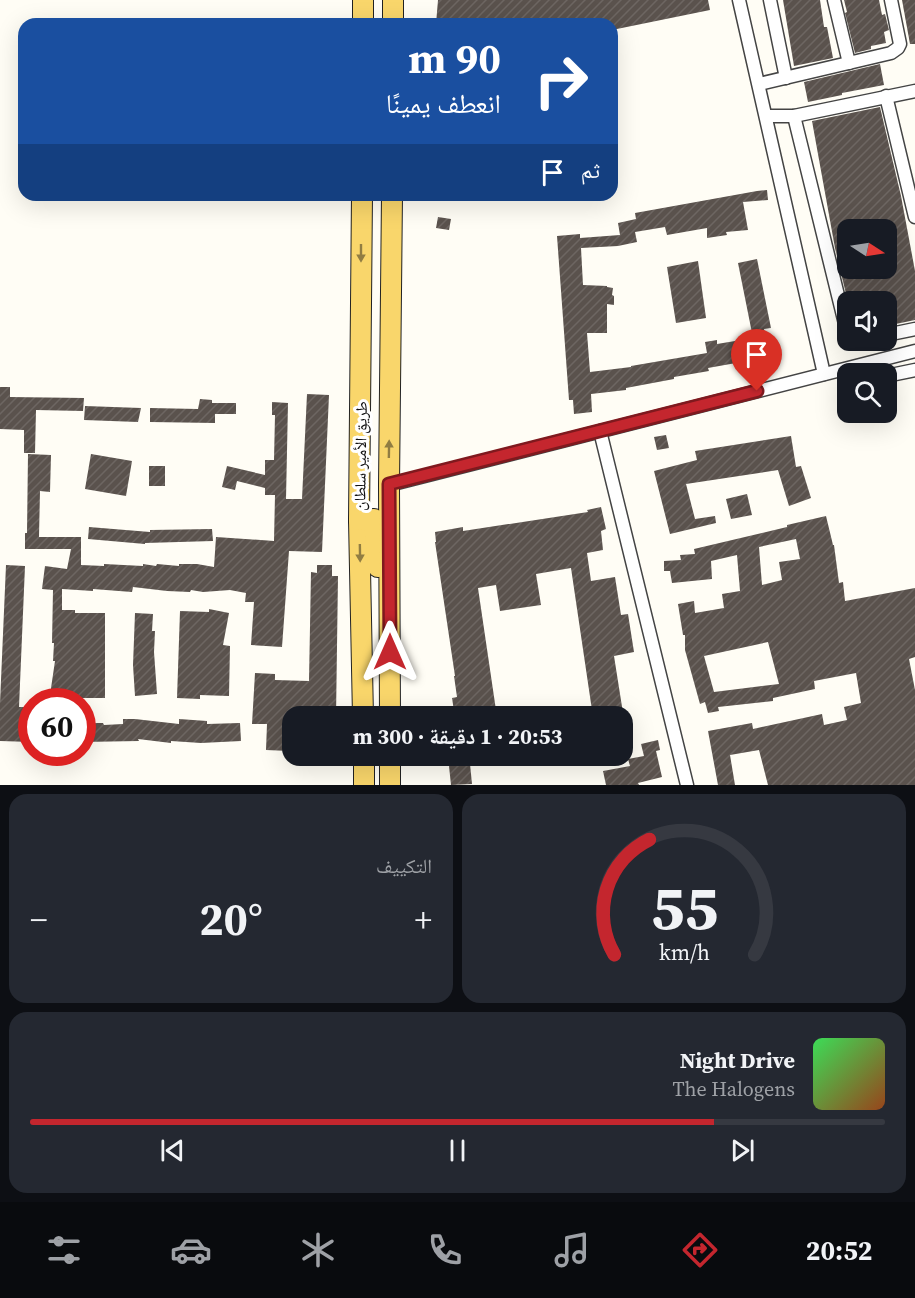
<!DOCTYPE html>
<html lang="ar">
<meta charset="utf-8">
<style>
body{margin:0;font-family:"Source Serif 4","Noto Naskh Arabic",serif;background:#242831;color:#f1f3f6;direction:rtl;height:100vh;display:flex;flex-direction:column;font-size:22px;white-space:nowrap}
*{box-sizing:border-box;margin:0}
p{font-size:20px;color:#9ea1a6}
.icon{flex:none;width:33px;height:33px;fill:none;stroke:currentColor;stroke-width:2;stroke-linecap:round;stroke-linejoin:round}
.map{position:relative;height:785px;overflow:hidden;direction:ltr}
.sheet{display:flex;flex-direction:column;gap:9px;padding:9px;background:#0d0f14;flex:1}
.sheet>*{flex:none}
.hud{position:absolute;left:18px;top:18px;width:600px;height:183px;border-radius:18px;box-shadow:0 6px 24px #0002;direction:rtl;background:#1a4fa0;color:#fff;overflow:hidden}
.needle{width:39px;rotate:102deg}
.tools{position:absolute;left:837px;top:219px;display:grid;gap:12px}
.tools a{display:grid;place-items:center;width:60px;height:60px;border-radius:12px;background:#171b24;box-shadow:0 6px 24px #0002;font-size:30px}
.speed{position:absolute;left:18px;top:688px;display:flex;gap:12px;font-size:30px;font-weight:700;text-align:center}
.speed>*{display:grid;place-content:center;width:78px;height:78px;border-radius:50%;background:#171b24;box-shadow:0 6px 24px #0002;line-height:1}
.speed .limit{border:9px solid #d22;background:#fff;color:#111}
.pin{position:absolute;display:grid;place-items:center;width:51px;height:51px;color:#fff;margin:-62px -26px;border-radius:50% 50% 50% 0;rotate:-45deg;box-shadow:0 0 6px #0007}
.pin .icon{rotate:45deg}
.me{position:absolute;width:66px;margin:-33px;rotate:0deg;stroke-linejoin:round;filter:drop-shadow(0 0 4px #0008)}
.turn{display:flex;align-items:center;gap:21px;height:126px;padding:0 18px;font-size:27px}
.turn .icon{width:78px;height:78px;stroke-width:2.5}
.turn b{display:block;font-size:42px;line-height:51px}
.then{display:flex;align-items:center;height:57px;padding:0 18px;background:#0003;gap:12px;font-size:22px}
.big{font-size:45px;font-weight:700;line-height:1.1}
.sheet .widget{flex:1;display:flex;flex-direction:column;justify-content:center;gap:9px;min-width:0;padding:0 21px;border-radius:18px;background:#242831}
.sheet .dial{align-items:center;gap:0}
.dial svg{height:156px;overflow:visible;fill:none;stroke:#363941;stroke-width:7;stroke-linecap:round;text-anchor:middle}
.dial text{fill:#f1f3f6;stroke:none}
.song{display:flex;align-items:center;gap:18px}
.cover{width:72px;height:72px;border-radius:9px;background:linear-gradient(135deg,hsl(130 70% 55%),hsl(20 70% 35%))}
.played{height:6px;border-radius:3px;background:linear-gradient(90deg,#c4262e 80%,#363941 80%)}
.keys{display:flex;justify-content:space-around;direction:ltr}
.heat{display:flex;justify-content:space-between;align-items:center;font-size:33px;direction:ltr}
.sheet .tiles{flex:1;display:grid;gap:9px;grid-template-columns:1fr 1fr}
.widget:last-child{grid-column:span 2}
.trip{position:absolute;left:282px;top:706px;width:351px;height:60px;border-radius:18px;background:#171b24;box-shadow:0 6px 24px #0002;font-weight:700;line-height:60px;text-align:center;direction:rtl}
.menu{display:flex;height:96px;justify-content:space-around;align-items:center;background:#090b0e;color:#9ea1a6}
.menu .icon{width:42px;height:42px}
.menu .current{color:#c4262e}
.menu b{font-size:27px;color:#f1f3f6}
.map>svg:first-child{display:block}
.building{fill:url(#building-hatch);fill-rule:evenodd}
.lines{fill:none;stroke-linecap:round;stroke-linejoin:round}
.street-casing{stroke:#444;stroke-width:15}
.primary-casing{stroke:#222;stroke-width:22}
.street{stroke:#fff;stroke-width:12}
.primary{stroke:#f9d66b;stroke-width:20}
.oneway{fill:#917d42}
.route-casing{stroke:#7f191e;stroke-width:15}
.route{stroke:#c4262e;stroke-width:10}
.labels{text-anchor:middle;dominant-baseline:central;stroke-width:6;stroke-linejoin:round;paint-order:stroke}
.street-label{font-size:16px;fill:#111;stroke:#fff}
</style>
<div class="map">
<svg width="915" height="785" viewBox="0 0 915 785">
<defs>
<pattern id="building-hatch" width="6" height="6" patternUnits="userSpaceOnUse" patternTransform="scale(1.5)"><rect width="6" height="6" fill="#5a524d"/><path d="M-1 1l2-2M0 6l6-6M5 7l2-2" fill="none" stroke="#6d6662"/></pattern>
</defs>
<rect width="100%" height="100%" fill="#fffdf5"/>
<!-- building -->
<g class="building">
<polygon points="438,0 708,0 710,10 612,30 612,24 436,24"/>
<polygon points="783,0 820,0 824,27 827,27 833,58 794,66"/>
<polygon points="844,0 879,0 882,15 885,14 889,30 884,32 886,43 871,46 871,49 855,53 845,13 847,12"/>
<polygon points="902,0 915,0 915,44 910,44"/>
<polygon points="880,64 884,85 842,93 842,95 808,102 804,82"/>
<path d="M880,107l21,89 14,75v49l-29,6v-24h-38l-13,-54 -23,-127zM848,230h38v38h-38z"/>
<polygon points="767,190 768,200 743,202 748,230 726,232 727,235 707,238 707,228 667,235 665,227 635,232 637,242 618,246 581,248 583,285 607,286 607,287 613,288 612,295 614,296 614,305 607,304 607,333 587,333 590,372 631,367 631,366 707,353 705,342 717,340 717,344 753,338 738,263 757,259 771,328 764,329 769,357 708,368 709,371 674,377 674,379 626,388 626,390 591,394 592,412 574,414 573,400 569,400 557,236 580,234 580,238 620,235 618,223 636,219 635,213 757,191"/>
<polygon points="438,217 451,219 449,230 436,228"/>
<polygon points="698,261 706,318 676,323 667,267"/>
<polygon points="0,387 10,387 10,397 84,398 83,411 36,410 35,453 24,453 24,430 0,429"/>
<polygon points="307,394 329,395 322,552 289,551 282,647 251,645 254,602 245,602 246,593 230,590 203,592 191,590 190,592 167,591 133,587 132,592 93,589 93,591 62,589 62,610 75,610 75,613 105,613 105,698 69,698 50,695 55,661 53,661 54,643 52,643 53,590 42,589 45,566 67,569 71,549 25,549 25,533 27,533 28,454 51,455 50,492 40,491 39,537 81,537 81,565 104,566 104,564 143,566 143,564 156,566 157,564 179,566 179,564 197,564 214,567 216,537 274,541 275,495 265,495 265,488 237,481 235,490 222,487 227,466 265,475 265,460 274,460 275,415 272,415 272,402 288,403 286,499 302,499"/>
<polygon points="200,399 212,400 212,403 236,403 236,414 215,414 215,423 150,422 150,408 198,409"/>
<polygon points="85,406 141,408 138,422 84,420"/>
<polygon points="666,435 669,448 657,450 654,437"/>
<polygon points="791,436 796,467 801,466 811,498 789,506 778,470 686,484 695,519 715,516 716,523 670,534 654,471 697,460 695,451"/>
<polygon points="91,454 132,461 126,496 85,489"/>
<rect x="149" y="466" width="16" height="20"/>
<polygon points="747,494 752,515 731,519 726,499"/>
<polygon points="601,507 606,529 601,531 603,550 587,553 591,581 615,577 621,615 628,614 634,652 614,656 623,713 593,717 571,568 536,574 541,605 500,611 496,585 478,588 497,717 455,717 452,698 457,697 454,676 455,676 435,542 436,542 435,532 463,527 463,531 588,512 587,510"/>
<path d="M826,516l7,29h1l5,38 4,-1 2,19 70,-13v69l-6,2 6,31v95h-147l-9,-35 -29,5 5,30h-17l-10,-54 44,-8 1,6 69,-15 2,11 23,-5 -3,-13 17,-4 -5,-30 -42,8 1,8 -42,9v3l-55,6 1,4 -11,2 -3,-11 -5,2 -15,-54v-15h-2l-5,-31 16,-3 1,12 29,-5 -2,-14 18,-3 -3,-36 -26,6 1,18 -40,4 -2,-12h-6v-10l17,-1 -1,-5 15,-1 -1,-5 93,-22v-2zM796,539l4,20 -21,3 3,18 -20,5 -3,-38zM768,642l11,42 -65,8 -10,-36z"/>
<polygon points="89,527 150,532 150,530 212,529 213,541 145,543 145,544 88,539"/>
<polygon points="6,565 25,566 19,707 32,707 32,742 0,741 0,703"/>
<polygon points="317,565 332,565 332,576 338,576 336,717 292,717 290,751 266,750 267,724 252,724 255,673 275,674 275,680 309,681 311,572 317,573"/>
<polygon points="209,609 229,613 223,645 230,646 229,696 200,695 200,699 177,698 180,611 209,612"/>
<polygon points="135,613 153,614 152,631 155,631 154,652 157,694 135,696 133,665"/>
<polygon points="123,719 135,719 179,724 179,719 207,721 207,724 240,723 241,741 201,743 171,741 171,743 138,739 139,741 82,742 82,723 103,723 104,725 123,724"/>
<polygon points="658,740 660,750 656,751 662,777 638,783 639,785 606,785 603,771 630,766 628,759 644,756 641,744"/>
<polygon points="470,764 472,784 451,785 449,766"/>
</g>
<g class="lines">
<defs>
<g id="street">
<polyline points="739,0 824,374"/>
<polyline points="770,0 786,78"/>
<polyline points="834,0 849,63"/>
<polyline points="759,84 891,53 898,48 900,44 891,0"/>
<polyline points="886,96 915,217"/>
<polyline points="766,116 794,116 915,91"/>
<polyline points="794,116 848,336"/>
<polyline points="886,335 915,329"/>
<polyline points="851,340 854,342 862,340"/>
<polyline points="886,376 915,370"/>
<polyline points="600,431 687,785"/>
<polyline points="389,485 915,351"/>
</g>
<g id="primary">
<polyline points="393,0 393,24"/>
<polyline points="363,24 363,0"/>
<polyline points="362,195 359,520 363,717"/>
<polyline points="359,520 374,519 378,567"/>
<polyline points="390,717 389,485 392,195"/>
<polyline points="364,756 364,785"/>
<polyline points="390,785 390,756"/>
</g>
</defs>
<!-- street casing -->
<use href="#street" class="street-casing"/>
<!-- primary casing -->
<use href="#primary" class="primary-casing"/>
<!-- street -->
<use href="#street" class="street"/>
<!-- primary -->
<use href="#primary" class="primary"/>
</g>
<!-- one-way arrows -->
<defs><path id="oneway-solid" d="M-6-.8H1V-3.2L6.5 0L1 3.2V.8H-6Z" transform="scale(1.5)"/></defs>
<g class="oneway">
<use href="#oneway-solid" transform="translate(361 253) rotate(90)"/>
<use href="#oneway-solid" transform="translate(389 449) rotate(-89)"/>
<use href="#oneway-solid" transform="translate(360 553) rotate(89)"/>
</g>
<g class="lines">
<defs>
<polyline id="route" points="390,652 389,484 757,391"/>
</defs>
<!-- route casing -->
<use href="#route" class="route-casing"/>
<!-- route -->
<use href="#route" class="route"/>
</g>
<g class="labels">
<!-- street labels -->
<g class="street-label">
<text transform="translate(360 456) rotate(-89)">طريق الأمير سلطان</text>
</g>
</g>
</svg>
<div class="tools">
<a><svg class="needle" viewBox="-14 -14 28 28"><path d="M0-13l5 13h-10z" fill="#e53935"/><path d="M0 13l5-13h-10z" fill="#9ea1a6"/></svg></a>
<a><svg class="icon" aria-label="sound" viewBox="0 0 24 24"><path d="M4 9h4l5-4v14l-5-4H4zM17 9q2 3 0 6"/></svg></a>
<a><svg class="icon" aria-label="search" viewBox="0 0 24 24"><circle cx="10" cy="10" r="6"/><path d="M15 15l6 6"/></svg></a>
</div>
<div class="speed"><div class="limit">60</div></div>
<div class="pin" style="left:757px;top:391px;background:#d93025"><svg class="icon" aria-label="arrive" viewBox="0 0 24 24"><path d="M6 21V4h12l-3 4 3 4H6"/></svg></div>
<svg class="me" style="left:390px;top:652px" viewBox="-20 -20 40 40"><path d="M0-17L14 15 0 8-14 15z" fill="#c4262e" stroke="#fff" stroke-width="4"/></svg>
<div class="trip">20:53 · 1 دقيقة · 300 m</div>
<div class="hud">
<div class="turn"><svg class="icon" aria-label="right" viewBox="0 0 24 24"><path d="M7 20v-9h11M14 6l5 5-5 5"/></svg><div><b>90 m</b>انعطف يمينًا</div></div>
<div class="then">ثم<svg class="icon" aria-label="arrive" viewBox="0 0 24 24"><path d="M6 21V4h12l-3 4 3 4H6"/></svg></div>
</div>
</div>
<section class="sheet">
<div class="tiles">
<div class="widget dial"><svg viewBox="0 0 100 80">
<path d="M14 69A42 42 0 1 1 86 69"/>
<path d="M14 69A42 42 0 0 1 32 10" stroke="#c4262e"/>
<text x="50" y="56" font-size="32" font-weight="700">55</text>
<text x="50" y="72" font-size="11">km/h</text>
</svg></div>
<div class="widget"><p>التكييف</p>
<div class="heat"><a>−</a><b class="big">20°</b><a>+</a></div>
</div>
<div class="widget">
<div class="song"><i class="cover"></i><div><b>Night Drive</b><p>The Halogens</p></div></div>
<div class="played"></div>
<div class="keys"><svg class="icon" aria-label="previous" viewBox="0 0 24 24"><path d="M18 5L8 12l10 7zM5 5v14"/></svg><svg class="icon" aria-label="pause" viewBox="0 0 24 24"><path d="M8 5v14M16 5v14"/></svg><svg class="icon" aria-label="next" viewBox="0 0 24 24"><path d="M6 5l10 7-10 7zM19 5v14"/></svg></div>
</div>
</div>
</section>
<nav class="menu">
<b>20:52</b>
<svg class="icon current" aria-label="directions" viewBox="0 0 24 24"><path d="M12 3l9 9-9 9-9-9zM9 14v-3h6M13 9l2 2-2 2"/></svg>
<svg class="icon" aria-label="music" viewBox="0 0 24 24"><path d="M9 18V5l10-2v13"/><circle cx="6" cy="18" r="3"/><circle cx="16" cy="16" r="3"/></svg>
<svg class="icon" aria-label="phone" viewBox="0 0 24 24"><path d="M5 4h4l2 5-3 2q2 4 5 5l2-3 5 2v4C11 20 4 13 5 4z"/></svg>
<svg class="icon" aria-label="climate" viewBox="0 0 24 24"><path d="M12 3v18M4 7l16 10M4 17L20 7"/></svg>
<svg class="icon" aria-label="car" viewBox="0 0 24 24"><path d="M5 17H2v-5l4-1 3-4h7l3 4 3 1v5h-3M9 17h6M6 11h13"/><circle cx="7" cy="17" r="2"/><circle cx="17" cy="17" r="2"/></svg>
<svg class="icon" aria-label="filters" viewBox="0 0 24 24"><path d="M4 7h16M4 17h16"/><circle cx="9" cy="7" r="2"/><circle cx="15" cy="17" r="2"/></svg>
</nav>
